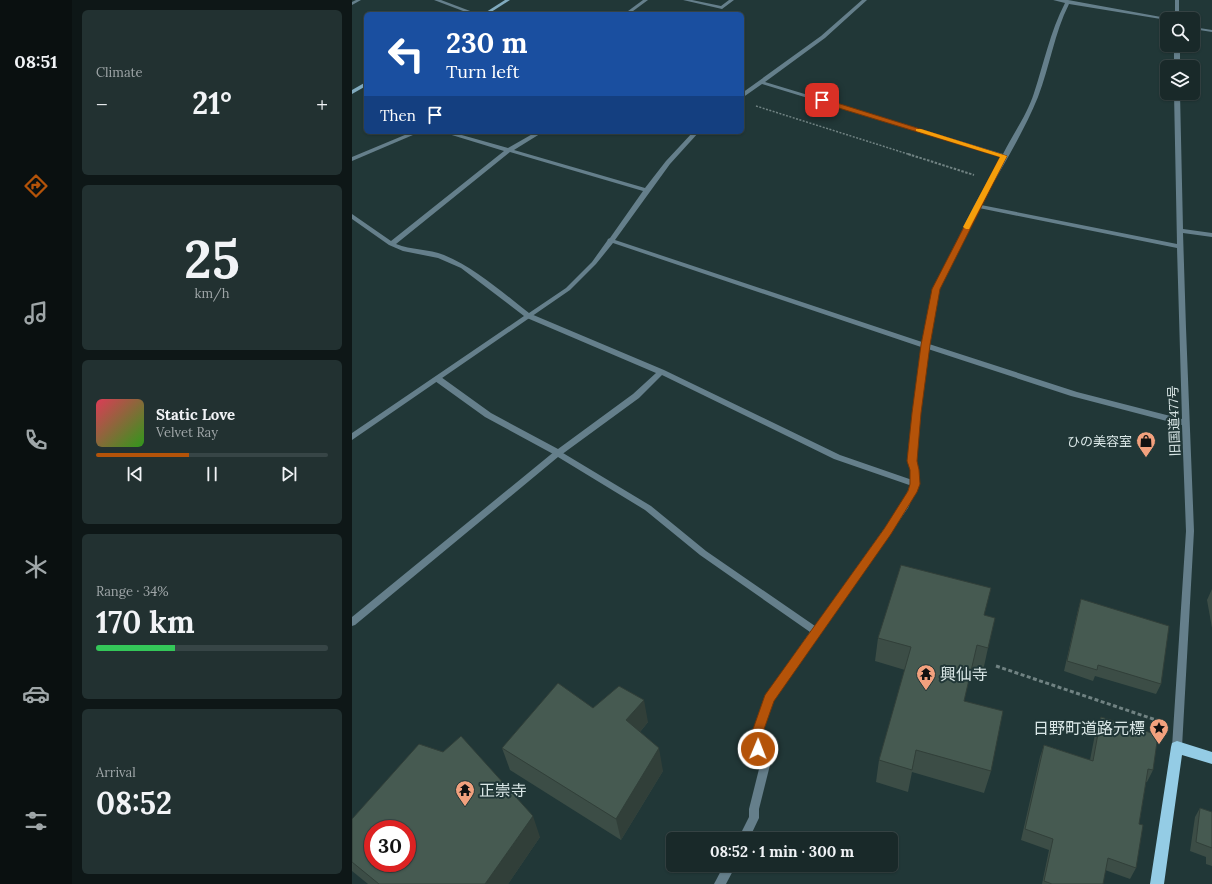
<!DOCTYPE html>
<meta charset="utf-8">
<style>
body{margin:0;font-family:Lora,"Noto Sans JP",serif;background:#223131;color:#f1f3f6;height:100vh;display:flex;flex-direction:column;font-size:15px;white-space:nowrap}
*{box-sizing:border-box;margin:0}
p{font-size:13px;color:#9fa6a8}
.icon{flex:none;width:22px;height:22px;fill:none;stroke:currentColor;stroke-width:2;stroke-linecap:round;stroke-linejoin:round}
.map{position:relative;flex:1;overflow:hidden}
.details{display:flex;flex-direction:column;gap:10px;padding:10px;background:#0e1717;width:280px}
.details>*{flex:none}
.hud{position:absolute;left:12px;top:12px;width:380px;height:122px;border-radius:6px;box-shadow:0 1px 3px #0004,0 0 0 1px #374546;background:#1a4fa0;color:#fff;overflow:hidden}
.buttons{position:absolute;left:808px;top:12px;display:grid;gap:8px}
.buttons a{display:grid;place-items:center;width:40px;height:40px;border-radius:6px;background:#192929;box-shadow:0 1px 3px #0004,0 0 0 1px #374546;font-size:20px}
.speed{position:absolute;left:12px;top:820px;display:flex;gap:8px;font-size:20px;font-weight:700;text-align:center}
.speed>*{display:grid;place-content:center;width:52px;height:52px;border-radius:50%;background:#192929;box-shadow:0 1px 3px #0004,0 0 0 1px #374546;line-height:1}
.speed .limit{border:6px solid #d22;background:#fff;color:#111}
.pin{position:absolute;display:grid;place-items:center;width:34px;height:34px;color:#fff;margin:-17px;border-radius:8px;box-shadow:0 2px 6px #0006}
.me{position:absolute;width:44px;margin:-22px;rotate:1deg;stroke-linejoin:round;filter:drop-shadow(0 0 3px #0008)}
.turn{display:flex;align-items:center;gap:14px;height:84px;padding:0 16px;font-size:18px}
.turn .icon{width:52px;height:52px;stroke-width:2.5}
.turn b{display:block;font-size:28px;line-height:34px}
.then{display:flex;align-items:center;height:38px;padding:0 16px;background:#0003;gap:8px;font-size:15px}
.big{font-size:30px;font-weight:800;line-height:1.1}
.details .card{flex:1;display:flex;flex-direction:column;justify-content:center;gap:6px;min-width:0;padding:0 14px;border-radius:6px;background:#223131}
.details .dial{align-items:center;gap:0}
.dial b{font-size:52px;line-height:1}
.song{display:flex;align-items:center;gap:12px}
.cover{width:48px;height:48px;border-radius:6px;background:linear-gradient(135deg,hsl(350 70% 55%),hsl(110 70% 35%))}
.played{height:4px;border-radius:2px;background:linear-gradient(90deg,#b45309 40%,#374546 40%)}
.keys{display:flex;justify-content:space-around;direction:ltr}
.heat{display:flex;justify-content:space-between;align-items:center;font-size:22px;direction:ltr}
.charge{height:6px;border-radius:3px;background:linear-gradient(90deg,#34c759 34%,#374546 0)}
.trip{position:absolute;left:314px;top:832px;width:232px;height:40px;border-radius:6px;background:#192929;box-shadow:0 1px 3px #0004,0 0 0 1px #374546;font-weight:800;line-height:40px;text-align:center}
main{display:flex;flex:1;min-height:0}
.tabs{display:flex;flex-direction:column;width:72px;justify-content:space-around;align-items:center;background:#0a1010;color:#9fa6a8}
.tabs .icon{width:28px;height:28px}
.tabs .on{color:#b45309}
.tabs b{font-size:18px;color:#f1f3f6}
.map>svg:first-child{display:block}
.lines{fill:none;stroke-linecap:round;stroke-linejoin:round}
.path-far2{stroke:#708282;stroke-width:1.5;stroke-dasharray:2 1.5;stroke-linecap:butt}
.path-far1{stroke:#708282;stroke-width:2;stroke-dasharray:2.5 1.5;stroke-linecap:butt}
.path{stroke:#708282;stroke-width:3;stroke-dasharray:4 2.5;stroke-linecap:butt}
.lane{fill:#657f8b;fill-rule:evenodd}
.street{fill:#657f8b;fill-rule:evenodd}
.secondary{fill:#80aabe;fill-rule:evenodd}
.primary{fill:#94cce5;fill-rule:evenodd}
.wall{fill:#3c4d46}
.shaded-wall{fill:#313f39}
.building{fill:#465a51;stroke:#313f39;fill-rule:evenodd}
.route{fill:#b45309;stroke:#753606}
.slow{fill:#f59e0b}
.labels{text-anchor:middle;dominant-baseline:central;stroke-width:4;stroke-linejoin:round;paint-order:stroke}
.street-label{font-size:13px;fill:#dae7e7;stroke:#213737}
.poi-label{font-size:13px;fill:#dae7e7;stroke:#213737;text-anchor:end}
.near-poi-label{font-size:16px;fill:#dae7e7;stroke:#213737;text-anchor:start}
</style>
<main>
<nav class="tabs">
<b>08:51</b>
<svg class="icon on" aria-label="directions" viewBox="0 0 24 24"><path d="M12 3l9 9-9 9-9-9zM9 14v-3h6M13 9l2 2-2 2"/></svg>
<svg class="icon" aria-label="music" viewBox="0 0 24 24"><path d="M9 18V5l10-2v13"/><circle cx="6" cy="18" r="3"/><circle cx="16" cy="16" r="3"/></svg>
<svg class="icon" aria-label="phone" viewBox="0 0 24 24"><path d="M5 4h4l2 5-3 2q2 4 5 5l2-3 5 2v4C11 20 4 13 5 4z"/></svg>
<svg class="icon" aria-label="climate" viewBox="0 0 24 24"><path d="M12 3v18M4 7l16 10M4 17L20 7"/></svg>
<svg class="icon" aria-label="car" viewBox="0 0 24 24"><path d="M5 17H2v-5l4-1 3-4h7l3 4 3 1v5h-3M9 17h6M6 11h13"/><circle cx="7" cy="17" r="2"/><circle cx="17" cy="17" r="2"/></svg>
<svg class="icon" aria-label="filters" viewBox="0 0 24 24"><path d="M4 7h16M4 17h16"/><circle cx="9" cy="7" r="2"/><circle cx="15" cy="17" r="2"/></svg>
</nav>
<section class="details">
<div class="card"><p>Climate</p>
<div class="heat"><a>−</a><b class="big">21°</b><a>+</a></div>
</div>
<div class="card dial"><b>25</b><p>km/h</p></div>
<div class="card">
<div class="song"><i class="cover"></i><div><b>Static Love</b><p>Velvet Ray</p></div></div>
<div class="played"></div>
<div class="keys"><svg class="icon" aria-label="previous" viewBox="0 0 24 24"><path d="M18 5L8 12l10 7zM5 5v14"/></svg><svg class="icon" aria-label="pause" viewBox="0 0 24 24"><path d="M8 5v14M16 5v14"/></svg><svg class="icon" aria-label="next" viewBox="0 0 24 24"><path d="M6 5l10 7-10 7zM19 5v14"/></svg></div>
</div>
<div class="card"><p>Range · 34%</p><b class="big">170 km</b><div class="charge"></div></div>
<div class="card"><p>Arrival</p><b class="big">08:52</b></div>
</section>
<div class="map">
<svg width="860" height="884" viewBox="0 0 860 884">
<rect width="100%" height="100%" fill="#213737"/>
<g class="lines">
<!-- path-far2 -->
<polyline class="path-far2" points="404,106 559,155"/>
<!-- path-far1 -->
<polyline class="path-far1" points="556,154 622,175"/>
<!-- path -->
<polyline class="path" points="644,666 807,721"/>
<!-- lane -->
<polygon class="lane" points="175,314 179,314 312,370 488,455 566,482 567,484 566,486 563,487 482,459 310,375 287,398 209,455 203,455 133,417 83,381 82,379 83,377 89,377 139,413 206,449 281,394 304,373 175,318 173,316"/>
<!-- street -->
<g class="street">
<polygon points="4,0 9,0 0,5 0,2"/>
<polygon points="82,0 89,0 126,14 119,14"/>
<polygon points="291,0 296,0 277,14 272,14"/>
<polygon points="331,0 340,0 369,6 377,0 382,0 370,9"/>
<path d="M510,0h5l-42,38 -60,44 238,72c10,-20 24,-39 31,-61 10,-30 16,-61 31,-90l-12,-3h15l104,19 -5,1 -98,-16c-15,30 -19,62 -31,93 -15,37 -38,73 -57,108l196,39 -3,-151h6l3,136 29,4v4l-29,-4 3,95 8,203 -12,216 -1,3 -4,2 -4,-2 -1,-3 14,-216 -4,-106 -111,-29 -143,-47 -11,93 -1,19 3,9v14l-11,24 -88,127 -47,65 -10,32v17l7,16 -11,44v9l-10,21h-11l11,-22v-8l11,-44 -7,-16v-17l11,-34 46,-66 -110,-77 -55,-45 -87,-53 -203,168 -3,1v-9l203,-166 3,-1 93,56 55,45 109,75 86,-121 10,-21v-14l-3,-9 1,-19 12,-95 -308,-104 -17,21 -26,26 -218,150v-7l172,-117 -63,-48 -23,-10 -35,-7 -14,-6 -37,-26v-5l39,27 113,-90 -62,-19h9l57,16 28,-16h7l-29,18 131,38 21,-27 27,-29h6l-29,32 -55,76 307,102 11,-53 41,-83 27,-49 -239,-73 -20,14v-5l79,-57zM158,152l133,39 -33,47 -2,1 -1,2 -15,21 -26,26 -37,25c-27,-21 -54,-45 -85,-58 -15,-6 -33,-5 -48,-11zM627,208l198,40 5,171 -105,-27 -148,-48 10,-55z"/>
<rect x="823" y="0" width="4" height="19"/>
<polygon points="841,27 860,30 860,32 841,29"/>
<rect x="822" y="45" width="6" height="22"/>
<polygon points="60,132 68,132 0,161 0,157"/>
<polygon points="372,865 384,865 374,884 362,884"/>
</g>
<!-- secondary -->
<g class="secondary">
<polygon points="153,0 158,0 136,14 131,14"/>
<polygon points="14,82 14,86 0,94 0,90"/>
</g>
<!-- primary -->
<polygon class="primary" points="825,741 860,752 860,764 830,755 812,884 798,884 819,747 820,743"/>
</g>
<!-- wall -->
<g class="wall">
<polygon points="860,589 860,628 855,600"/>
<polygon points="729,599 809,684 804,694 743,676 741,681 712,671 726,610"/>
<polygon points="632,615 636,648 631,671 619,668 612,701 639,771 632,793 560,772 556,792 524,782 527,760 553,670 523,661 526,638"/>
<polygon points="241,708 296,722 288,732 311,771 269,840 158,770 150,748"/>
<polygon points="749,717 801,770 795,782 794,782 787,824 784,868 778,879 753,870 751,884 690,884 697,850 669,840 688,757 692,745 738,760 744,729"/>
<polygon points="848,808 860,812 860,866 854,864 854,857 838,851 843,817"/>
<polygon points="0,819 188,837 156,884 16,884 0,871"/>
</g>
<!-- shaded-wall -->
<g class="shaded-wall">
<polygon points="292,700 296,722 279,743 274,720"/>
<polygon points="307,748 311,771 269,840 264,819"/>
<polygon points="181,816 188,837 156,884 133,884"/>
</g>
<!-- building -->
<g class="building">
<polygon points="549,565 639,588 632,615 643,618 636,648 625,645 612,701 651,711 639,771 564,750 560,770 527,760 559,647 526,638"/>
<polygon points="729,599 817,626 809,684 746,665 745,670 715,661"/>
<polygon points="206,683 241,708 267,686 292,700 274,720 307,748 264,819 150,748"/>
<polygon points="749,717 806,735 801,770 796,769 787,824 791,825 784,868 756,858 751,884 700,884 692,881 701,839 673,829 692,745 741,761"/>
<path d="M109,736l72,80 -48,68h-106l-27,-22v-43l67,-75 24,8zM21,829h34v34h-34z"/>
<polygon points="848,808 860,812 860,848 844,842"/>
</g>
<!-- route -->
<polygon class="route" points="467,99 472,99 655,156 588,289 578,345 569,413 565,461 567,470 568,484 565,492 539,534 422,701 411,732 412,749 411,752 406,754 402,752 401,749 400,732 413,695 532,529 556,491 558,484 558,470 555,461 560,413 569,345 580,289 648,157 467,102"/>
<!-- slow -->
<polygon class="slow" points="564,129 569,129 655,156 617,229 614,229 611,227 648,157 564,131"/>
<!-- icons -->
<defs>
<symbol id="shop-pin" viewBox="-11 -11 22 30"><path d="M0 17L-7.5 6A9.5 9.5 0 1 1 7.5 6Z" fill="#f2a17e" stroke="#213737"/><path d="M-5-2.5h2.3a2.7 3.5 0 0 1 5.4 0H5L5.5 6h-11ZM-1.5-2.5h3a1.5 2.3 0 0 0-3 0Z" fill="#111"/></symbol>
<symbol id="temple-pin" viewBox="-11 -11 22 30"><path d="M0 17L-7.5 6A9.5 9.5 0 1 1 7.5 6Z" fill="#f2a17e" stroke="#213737"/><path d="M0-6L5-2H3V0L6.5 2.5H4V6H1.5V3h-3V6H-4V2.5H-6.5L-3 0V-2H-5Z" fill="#111"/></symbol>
<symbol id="sight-pin" viewBox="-11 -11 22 30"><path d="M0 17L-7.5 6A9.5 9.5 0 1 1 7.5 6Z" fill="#f2a17e" stroke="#213737"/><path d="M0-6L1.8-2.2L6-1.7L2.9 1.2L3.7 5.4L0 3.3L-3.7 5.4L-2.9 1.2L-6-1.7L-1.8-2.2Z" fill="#111"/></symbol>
</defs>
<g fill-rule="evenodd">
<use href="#shop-pin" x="783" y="430" width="22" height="30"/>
<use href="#temple-pin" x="563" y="663" width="22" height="30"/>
<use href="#sight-pin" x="796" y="717" width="22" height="30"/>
<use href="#temple-pin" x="102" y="779" width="22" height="30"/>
</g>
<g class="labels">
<!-- street labels -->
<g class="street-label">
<text transform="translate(822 421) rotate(-92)">旧国道477号</text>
</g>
<!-- poi labels -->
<g class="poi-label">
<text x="780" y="441">ひの美容室</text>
</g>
<!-- near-poi labels -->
<g class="near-poi-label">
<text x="588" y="674">興仙寺</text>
<text x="793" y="728" text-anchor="end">日野町道路元標</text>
<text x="127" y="790">正崇寺</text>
</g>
</g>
</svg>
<div class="buttons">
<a><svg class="icon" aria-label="search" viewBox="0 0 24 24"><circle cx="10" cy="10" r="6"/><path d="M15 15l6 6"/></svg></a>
<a><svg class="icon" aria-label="layers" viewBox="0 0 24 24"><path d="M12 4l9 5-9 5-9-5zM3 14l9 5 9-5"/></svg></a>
</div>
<div class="speed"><div class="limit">30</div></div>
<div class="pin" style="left:470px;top:100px;background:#d93025"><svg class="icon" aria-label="arrive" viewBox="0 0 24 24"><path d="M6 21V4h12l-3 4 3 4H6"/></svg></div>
<svg class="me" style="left:406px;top:749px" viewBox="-20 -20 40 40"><circle r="17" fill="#b45309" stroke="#fff" stroke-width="3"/><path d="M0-11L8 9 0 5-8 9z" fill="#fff"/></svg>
<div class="trip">08:52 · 1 min · 300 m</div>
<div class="hud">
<div class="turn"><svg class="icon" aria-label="left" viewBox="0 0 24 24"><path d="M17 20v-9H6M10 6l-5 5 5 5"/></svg><div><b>230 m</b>Turn left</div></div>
<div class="then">Then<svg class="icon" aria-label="arrive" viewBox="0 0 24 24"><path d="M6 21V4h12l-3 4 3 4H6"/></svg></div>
</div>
</div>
</main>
